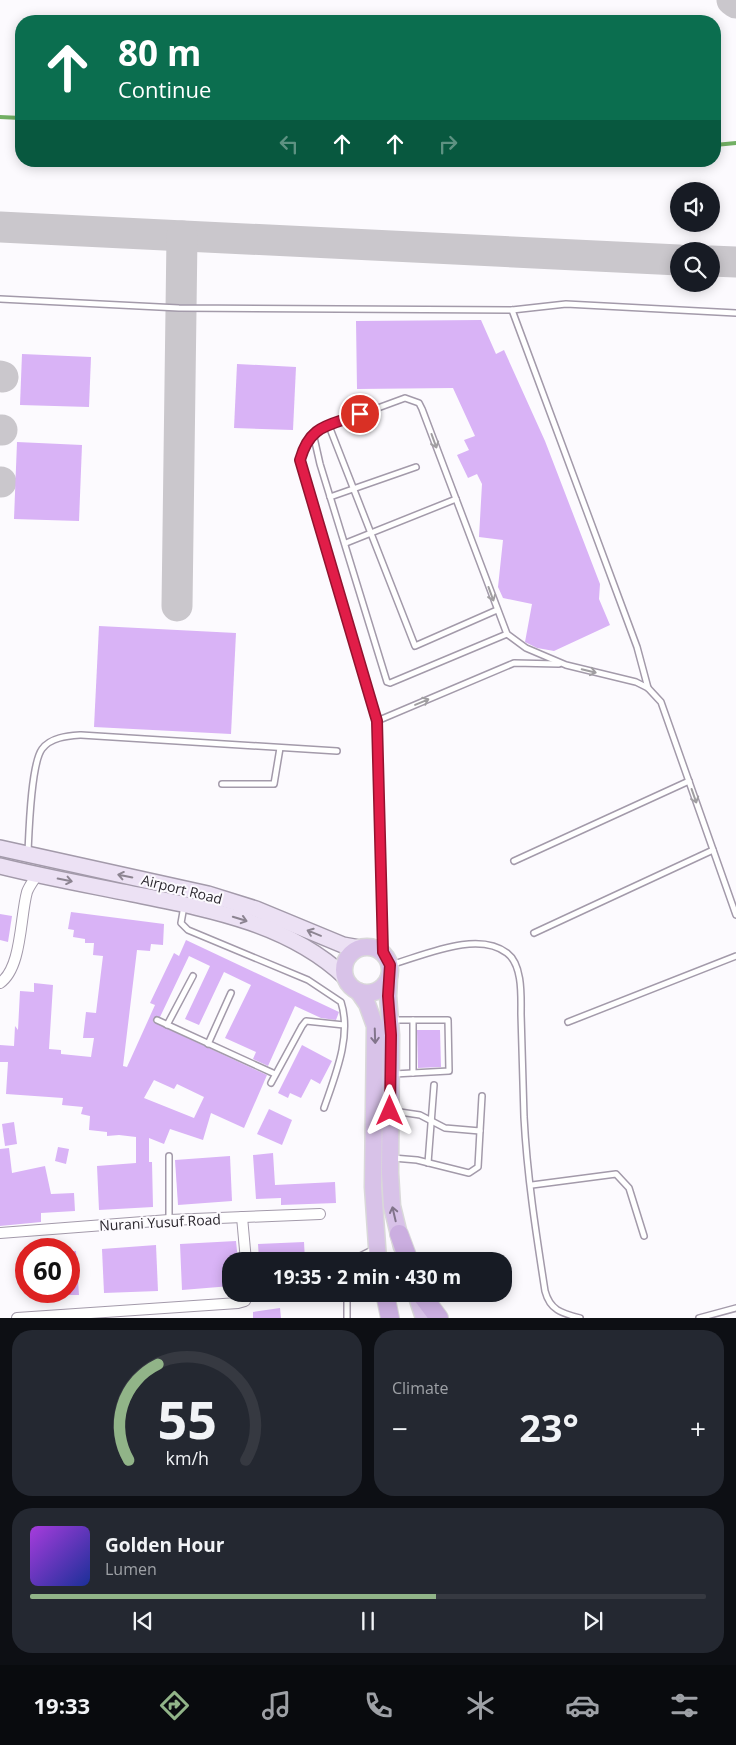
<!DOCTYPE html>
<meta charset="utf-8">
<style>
body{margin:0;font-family:"Open Sans",sans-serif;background:#242831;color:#f1f3f6;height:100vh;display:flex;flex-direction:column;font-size:19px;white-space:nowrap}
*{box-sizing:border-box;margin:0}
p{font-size:16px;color:#9ea1a6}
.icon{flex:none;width:28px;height:28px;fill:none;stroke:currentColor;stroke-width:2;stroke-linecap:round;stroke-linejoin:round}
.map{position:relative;height:1318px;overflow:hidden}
.drawer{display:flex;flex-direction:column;gap:12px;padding:12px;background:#0d0f14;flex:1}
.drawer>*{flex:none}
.guide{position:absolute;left:15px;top:15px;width:706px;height:152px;border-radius:20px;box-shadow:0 2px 12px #0003;background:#0b6e4f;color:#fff;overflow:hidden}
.tools{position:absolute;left:670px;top:182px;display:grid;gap:10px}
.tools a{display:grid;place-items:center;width:50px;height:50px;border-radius:50%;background:#171b24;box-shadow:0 2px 12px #0003;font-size:25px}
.speed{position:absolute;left:15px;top:1238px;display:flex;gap:10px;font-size:25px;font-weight:700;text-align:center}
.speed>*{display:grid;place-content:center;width:65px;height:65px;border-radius:50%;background:#171b24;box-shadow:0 2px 12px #0003;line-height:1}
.speed .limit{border:8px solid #d22;background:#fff;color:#111}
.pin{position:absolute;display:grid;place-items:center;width:42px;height:42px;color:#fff;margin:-21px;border:2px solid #fff;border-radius:50%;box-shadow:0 1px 5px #0007}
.me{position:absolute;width:55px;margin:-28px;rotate:0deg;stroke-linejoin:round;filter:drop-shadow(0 0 4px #0008)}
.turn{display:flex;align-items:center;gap:18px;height:105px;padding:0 20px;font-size:22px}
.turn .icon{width:65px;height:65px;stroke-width:2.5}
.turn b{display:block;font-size:35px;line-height:42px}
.lanes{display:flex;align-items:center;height:48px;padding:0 20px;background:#0003;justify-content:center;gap:25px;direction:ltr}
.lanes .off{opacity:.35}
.big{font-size:38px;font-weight:700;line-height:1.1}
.drawer .tile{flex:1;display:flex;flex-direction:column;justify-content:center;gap:8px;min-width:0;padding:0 18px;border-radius:20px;background:#242831}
.drawer .dial{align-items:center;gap:0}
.dial svg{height:130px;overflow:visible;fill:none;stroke:#363941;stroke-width:7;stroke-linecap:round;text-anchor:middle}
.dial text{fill:#f1f3f6;stroke:none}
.song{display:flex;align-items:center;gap:15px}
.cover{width:60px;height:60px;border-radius:8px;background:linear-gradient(135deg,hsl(280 70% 55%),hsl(230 70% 35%))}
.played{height:5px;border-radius:2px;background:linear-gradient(90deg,#91b488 60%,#363941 60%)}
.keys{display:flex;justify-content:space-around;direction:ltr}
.heat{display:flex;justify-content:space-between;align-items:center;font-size:28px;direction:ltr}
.drawer .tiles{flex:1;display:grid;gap:12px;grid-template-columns:1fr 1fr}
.tile:last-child{grid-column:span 2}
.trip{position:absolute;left:222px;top:1252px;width:290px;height:50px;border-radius:20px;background:#171b24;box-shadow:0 2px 12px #0003;font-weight:700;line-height:50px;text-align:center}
.tab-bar{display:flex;height:80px;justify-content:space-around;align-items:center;background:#090b0e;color:#9ea1a6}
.tab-bar .icon{width:35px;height:35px}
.tab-bar .active{color:#91b488}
.tab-bar b{font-size:22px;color:#f1f3f6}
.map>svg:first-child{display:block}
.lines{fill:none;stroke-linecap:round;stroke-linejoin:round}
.stream{stroke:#72b064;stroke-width:4}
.taxiway{stroke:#cac7cc;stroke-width:31}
.building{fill:#d9b3f6;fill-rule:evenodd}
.service-casing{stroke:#a39aaa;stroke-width:8}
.minor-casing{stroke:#a39aaa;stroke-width:12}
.secondary-casing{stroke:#a39aaa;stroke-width:18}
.primary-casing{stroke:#d9d8d9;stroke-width:19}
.trunk-casing{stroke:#d9d8d9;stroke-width:20}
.service{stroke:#fff;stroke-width:5}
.minor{stroke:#fff;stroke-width:10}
.secondary{stroke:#ece1f4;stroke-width:15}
.primary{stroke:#d8c2e8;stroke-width:16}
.trunk{stroke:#cbaee0;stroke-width:18}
.oneway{stroke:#a09ea1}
.oneway2{stroke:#8c8491}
.oneway3{stroke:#82748b}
.route-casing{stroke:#92132f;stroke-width:12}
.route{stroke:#e11d48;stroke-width:9}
.labels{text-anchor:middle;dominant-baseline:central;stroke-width:4;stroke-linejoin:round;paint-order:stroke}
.street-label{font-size:14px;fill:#2b272e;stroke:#fcfafe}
</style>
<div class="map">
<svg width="736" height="1318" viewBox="0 0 736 1318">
<rect width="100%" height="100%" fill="#fcfafe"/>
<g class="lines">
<!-- stream -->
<g class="stream">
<polyline points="0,117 21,118"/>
<polyline points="715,145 736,143"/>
</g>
<!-- taxiway -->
<g class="taxiway">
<polyline points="732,0 736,3"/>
<polyline points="0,227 679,260"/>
<polyline points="711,261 736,262"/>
<polyline points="0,376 3,377"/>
<polyline points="0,430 2,430"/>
<polyline points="0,482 1,482"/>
<polyline points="177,606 182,236"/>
</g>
</g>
<!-- building -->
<g class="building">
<polygon points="481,320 496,354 504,350 545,441 600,584 599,599 610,625 554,651 537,648 525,642 532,604 503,598 498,587 503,540 479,537 482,484 477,474 468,478 457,455 469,450 464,440 475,436 453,388 357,389 356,321"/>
<polygon points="22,354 91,357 89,407 20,405"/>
<polygon points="237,364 296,367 293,430 234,428"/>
<polygon points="17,442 82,445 79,521 14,519"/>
<polygon points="99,626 236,633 231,734 94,727"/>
<path d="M71,912l93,12 -1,21 -12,-1 -1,7 -13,-1 -14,116 4,1 28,-62 -5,-2 24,-50 5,3 7,-16 153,72 -3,8 -15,-2 -26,-12 -27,60 -15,-7 3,-7 -31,-14 26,-53 -27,-13 -25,53 -14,-6 25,-53 -21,-10 -29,61h-6l-1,5 114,53 -23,53 -33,-15 -8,27 -33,-11 -6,15 -15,-6v24h3l1,45 -54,3 -2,-44 39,-3v-26l-17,-2 -12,1v-4l-18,-2 1,-14 -9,-2 2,-7 -21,-2 1,-7 -57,-4 2,-32h-8v-17l14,1 1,-20 3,4 2,-39 14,1v-9l19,2 -4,64 12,1v4l30,3 3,-19h-11l3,-26 10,1 7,-57 -10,-1 1,-12h-9v-4l-12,-2 1,-7 -6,-1zM154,1080l20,9 3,-5 27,13 -10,21 -50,-20z"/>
<polygon points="0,914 12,916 8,942 0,940"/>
<polygon points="417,1030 440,1030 441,1067 418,1068"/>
<polygon points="302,1045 332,1061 320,1084 311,1079 301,1098 290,1093 288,1098 278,1093"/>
<polygon points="269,1109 292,1120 282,1145 257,1134"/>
<polygon points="14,1122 17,1144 5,1146 2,1124"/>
<polygon points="58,1147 69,1149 66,1164 55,1161"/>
<polygon points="9,1148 12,1173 45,1166 51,1194 74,1193 75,1211 41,1213 41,1222 0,1226 0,1149"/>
<polygon points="273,1153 275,1185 335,1182 336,1203 281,1205 281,1198 256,1199 253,1155"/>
<polygon points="230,1156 232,1201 178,1205 175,1160"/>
<polygon points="236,1241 238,1261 231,1261 231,1286 182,1290 180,1244"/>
<polygon points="304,1242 305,1261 259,1261 258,1244"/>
<polygon points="156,1245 158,1291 104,1293 102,1249"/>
<polygon points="69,1251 76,1251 79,1295 69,1295"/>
<polygon points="280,1308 281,1318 253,1318 253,1312"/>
</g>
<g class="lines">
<defs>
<g id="service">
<polyline points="0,299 179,308 512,310 566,304 736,313"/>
<polyline points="512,310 637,647 648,688"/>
<polyline points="329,426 415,646 497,610"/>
<polyline points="313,433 320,464 387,682 390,683 507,634"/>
<polyline points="330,497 416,467"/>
<polyline points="346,543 456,499"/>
<polyline points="377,721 514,663 559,664"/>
<polyline points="222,784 274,784 280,748"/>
<path d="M28,852c1,-21 3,-88 14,-103 9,-12 26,-13 39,-14l256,16"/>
<polyline points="514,861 689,781"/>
<path d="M184,906l-3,17 7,7 120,50 33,22c11,34 -6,74 -17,106"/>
<polyline points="534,933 713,850"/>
<path d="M383,952l-6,-231 -77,-261c4,-14 7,-22 18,-30l87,-32 14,5 3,6 85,225 19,14 40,17 70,17 12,6 13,14 75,213"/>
<path d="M390,965c33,-9 87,-35 117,-12 16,12 14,44 14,61 1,34 2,69 3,103 3,58 12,116 21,174 5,19 16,22 35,27"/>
<polyline points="157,1020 275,1074"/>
<polyline points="393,1020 448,1020 449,1071 394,1074"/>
<polyline points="568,1022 736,956"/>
<polyline points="167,1025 193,976"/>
<polyline points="208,1044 231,993"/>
<polyline points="413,1073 413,1020"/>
<polyline points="271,1083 302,1026 306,1021 344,1025"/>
<polyline points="393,1111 420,1115 445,1128 480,1131 482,1096"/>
<polyline points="393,1158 417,1160 469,1173 478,1167 480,1131"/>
<polyline points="428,1163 434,1085"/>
<polyline points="532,1185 616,1174 629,1188 644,1236"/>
<polyline points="169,1220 169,1156"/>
<polyline points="350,1261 374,1249"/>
<polyline points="347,1294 347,1318"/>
<polyline points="699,1318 736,1308"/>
</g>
<g id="minor">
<path d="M0,983c22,-15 20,-66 27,-91 2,-6 7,-12 10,-17"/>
<polyline points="242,1217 246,1261"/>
<polyline points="0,1233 169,1220 320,1214"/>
<polyline points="17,1318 238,1303 245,1301 248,1294"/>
</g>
<g id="secondary">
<polyline points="0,848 208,894 256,909 343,945 360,948"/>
<path d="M0,866c44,11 89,19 133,28 75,15 155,29 212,83"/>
</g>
<g id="primary">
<circle cx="367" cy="970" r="23"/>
<polyline points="389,977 388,996 391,1035 390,1173 392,1206 402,1247"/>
<polyline points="358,991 367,1004 375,1026 373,1187 378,1261"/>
<polyline points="416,1294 424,1318"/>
</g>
<g id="trunk">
<polyline points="399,1234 409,1261"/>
<polyline points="385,1294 390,1318"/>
<polyline points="421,1294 439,1318"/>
</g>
</defs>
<!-- service casing -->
<use href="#service" class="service-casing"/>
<!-- minor casing -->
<use href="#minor" class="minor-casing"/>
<!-- secondary casing -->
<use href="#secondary" class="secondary-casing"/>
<!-- primary casing -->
<use href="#primary" class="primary-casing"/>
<!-- trunk casing -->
<use href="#trunk" class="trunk-casing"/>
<!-- service -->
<use href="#service" class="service"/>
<!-- minor -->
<use href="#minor" class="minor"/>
<!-- secondary -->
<use href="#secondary" class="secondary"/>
<!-- primary -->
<use href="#primary" class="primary"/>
<!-- trunk -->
<use href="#trunk" class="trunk"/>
</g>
<!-- one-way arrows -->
<defs><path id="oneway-shaft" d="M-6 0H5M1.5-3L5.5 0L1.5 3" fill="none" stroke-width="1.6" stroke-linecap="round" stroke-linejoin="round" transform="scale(1.25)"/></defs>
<g class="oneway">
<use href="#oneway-shaft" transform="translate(434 441) rotate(70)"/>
<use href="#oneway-shaft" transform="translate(491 594) rotate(70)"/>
<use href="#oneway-shaft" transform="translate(589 671) rotate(14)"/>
<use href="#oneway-shaft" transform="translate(422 702) rotate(-23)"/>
<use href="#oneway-shaft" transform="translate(694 796) rotate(71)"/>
</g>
<g class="oneway2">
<use href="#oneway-shaft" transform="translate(125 876) rotate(-169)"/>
<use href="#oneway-shaft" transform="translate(65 880) rotate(11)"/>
<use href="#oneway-shaft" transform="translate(240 919) rotate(17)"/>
<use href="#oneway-shaft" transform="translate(314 933) rotate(-158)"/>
</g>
<g class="oneway3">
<use href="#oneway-shaft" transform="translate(375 1036) rotate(88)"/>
<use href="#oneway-shaft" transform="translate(394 1214) rotate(-103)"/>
</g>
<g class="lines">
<defs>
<path id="route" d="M360,414c-31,12 -50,10 -60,46l77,261 6,231 7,13 -2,31 3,39 -1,76"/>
</defs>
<!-- route casing -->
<use href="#route" class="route-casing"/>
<!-- route -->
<use href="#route" class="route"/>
</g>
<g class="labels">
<!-- street labels -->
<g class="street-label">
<text transform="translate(182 889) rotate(14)">Airport Road</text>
<text transform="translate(160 1222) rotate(-3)">Nurani Yusuf Road</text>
</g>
</g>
</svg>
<div class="tools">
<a><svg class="icon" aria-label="sound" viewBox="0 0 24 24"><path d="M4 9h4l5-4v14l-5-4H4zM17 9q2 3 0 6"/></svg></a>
<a><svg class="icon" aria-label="search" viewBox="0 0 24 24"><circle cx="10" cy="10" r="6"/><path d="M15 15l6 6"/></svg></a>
</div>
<div class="speed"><div class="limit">60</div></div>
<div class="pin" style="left:360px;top:414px;background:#d93025"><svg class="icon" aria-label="arrive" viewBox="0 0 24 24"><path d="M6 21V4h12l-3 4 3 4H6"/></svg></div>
<svg class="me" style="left:390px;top:1111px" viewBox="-20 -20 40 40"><path d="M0-17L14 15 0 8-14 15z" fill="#e11d48" stroke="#fff" stroke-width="4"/></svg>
<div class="trip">19:35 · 2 min · 430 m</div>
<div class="guide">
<div class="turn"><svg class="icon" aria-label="ahead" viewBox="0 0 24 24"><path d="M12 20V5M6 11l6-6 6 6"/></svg><div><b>80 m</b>Continue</div></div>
<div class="lanes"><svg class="icon off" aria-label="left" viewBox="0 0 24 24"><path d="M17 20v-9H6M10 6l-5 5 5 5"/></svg><svg class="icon" aria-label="ahead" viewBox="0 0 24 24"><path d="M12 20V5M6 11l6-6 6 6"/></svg><svg class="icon" aria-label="ahead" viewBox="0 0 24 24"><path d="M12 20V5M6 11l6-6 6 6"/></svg><svg class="icon off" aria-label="right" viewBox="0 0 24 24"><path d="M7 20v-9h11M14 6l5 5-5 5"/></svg></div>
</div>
</div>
<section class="drawer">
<div class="tiles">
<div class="tile dial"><svg viewBox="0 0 100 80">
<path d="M14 69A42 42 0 1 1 86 69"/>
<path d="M14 69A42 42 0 0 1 32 10" stroke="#91b488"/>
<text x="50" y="56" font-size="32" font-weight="700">55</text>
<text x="50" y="72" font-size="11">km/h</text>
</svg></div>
<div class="tile"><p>Climate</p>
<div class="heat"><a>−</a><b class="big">23°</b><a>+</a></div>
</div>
<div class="tile">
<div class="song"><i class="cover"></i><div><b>Golden Hour</b><p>Lumen</p></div></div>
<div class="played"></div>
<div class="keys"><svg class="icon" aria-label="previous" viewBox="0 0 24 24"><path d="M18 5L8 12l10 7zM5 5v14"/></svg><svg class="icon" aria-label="pause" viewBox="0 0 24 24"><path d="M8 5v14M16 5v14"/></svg><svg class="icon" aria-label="next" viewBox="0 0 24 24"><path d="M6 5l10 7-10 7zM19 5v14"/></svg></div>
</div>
</div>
</section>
<nav class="tab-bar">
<b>19:33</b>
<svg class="icon active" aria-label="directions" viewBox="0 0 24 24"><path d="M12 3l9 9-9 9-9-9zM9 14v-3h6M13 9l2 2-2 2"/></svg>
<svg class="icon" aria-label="music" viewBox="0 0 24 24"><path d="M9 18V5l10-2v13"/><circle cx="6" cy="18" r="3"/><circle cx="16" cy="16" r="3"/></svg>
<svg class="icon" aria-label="phone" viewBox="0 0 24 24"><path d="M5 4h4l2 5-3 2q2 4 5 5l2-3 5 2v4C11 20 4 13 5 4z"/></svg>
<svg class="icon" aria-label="climate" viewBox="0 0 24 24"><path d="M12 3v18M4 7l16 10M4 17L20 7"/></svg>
<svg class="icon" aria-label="car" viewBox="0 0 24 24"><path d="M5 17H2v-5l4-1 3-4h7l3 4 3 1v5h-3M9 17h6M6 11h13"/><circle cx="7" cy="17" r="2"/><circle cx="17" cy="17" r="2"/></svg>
<svg class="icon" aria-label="filters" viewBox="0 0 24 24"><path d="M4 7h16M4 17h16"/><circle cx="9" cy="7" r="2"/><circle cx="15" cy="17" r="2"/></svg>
</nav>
